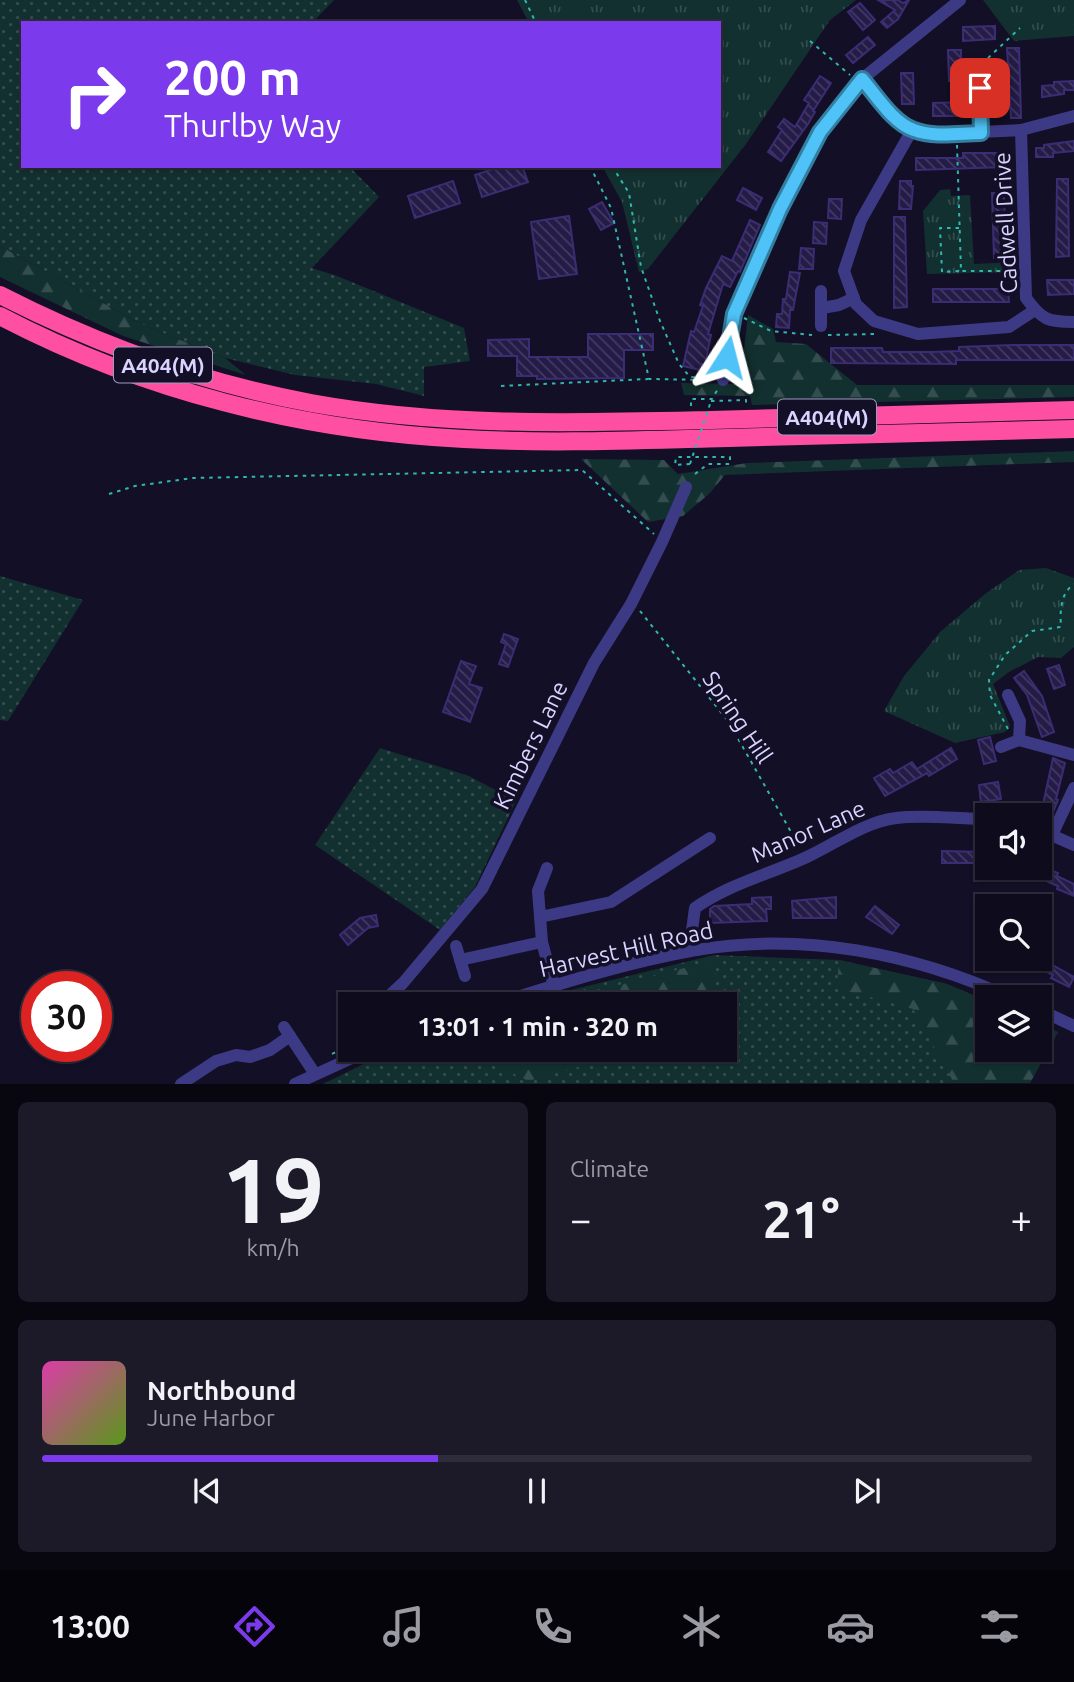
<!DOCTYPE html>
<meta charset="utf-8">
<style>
body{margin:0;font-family:Ubuntu,sans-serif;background:#1c1929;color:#f1f3f6;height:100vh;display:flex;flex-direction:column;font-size:26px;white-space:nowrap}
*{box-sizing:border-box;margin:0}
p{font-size:23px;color:#9b9ba3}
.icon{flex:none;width:38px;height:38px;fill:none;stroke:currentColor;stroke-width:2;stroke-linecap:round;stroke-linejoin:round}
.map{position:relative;height:1084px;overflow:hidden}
.details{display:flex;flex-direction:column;gap:18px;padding:18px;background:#08060f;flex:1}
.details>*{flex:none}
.hud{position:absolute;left:21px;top:21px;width:700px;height:147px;border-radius:0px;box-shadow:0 2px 5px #0004,0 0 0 2px #2e2b3b;background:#7c3aed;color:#fff;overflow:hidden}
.fabs{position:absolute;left:975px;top:803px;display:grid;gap:14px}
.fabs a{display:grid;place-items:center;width:77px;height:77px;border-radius:0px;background:#0e0b1c;box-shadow:0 2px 5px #0004,0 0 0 2px #2e2b3b;font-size:35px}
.speed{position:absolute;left:21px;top:971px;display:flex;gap:14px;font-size:35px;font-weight:700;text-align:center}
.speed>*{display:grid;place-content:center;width:91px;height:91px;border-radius:50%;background:#0e0b1c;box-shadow:0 2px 5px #0004,0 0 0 2px #2e2b3b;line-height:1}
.speed .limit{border:10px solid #d22;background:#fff;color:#111}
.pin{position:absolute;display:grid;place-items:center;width:60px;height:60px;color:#fff;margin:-30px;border-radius:14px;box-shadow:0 4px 10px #0006}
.me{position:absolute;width:77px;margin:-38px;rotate:9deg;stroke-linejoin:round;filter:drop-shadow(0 0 5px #0008)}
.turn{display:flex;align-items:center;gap:24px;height:147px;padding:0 28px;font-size:32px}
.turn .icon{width:91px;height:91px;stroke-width:2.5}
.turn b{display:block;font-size:49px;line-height:60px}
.big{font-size:52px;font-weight:700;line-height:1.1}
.details .tile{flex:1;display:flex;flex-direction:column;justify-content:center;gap:10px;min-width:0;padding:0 24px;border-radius:10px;background:#1c1929}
.details .dial{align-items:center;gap:0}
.dial b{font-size:91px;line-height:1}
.song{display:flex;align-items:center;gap:21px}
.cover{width:84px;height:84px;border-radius:10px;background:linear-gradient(135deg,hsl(320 70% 55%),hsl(90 70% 35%))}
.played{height:7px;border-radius:4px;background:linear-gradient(90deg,#7c3aed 40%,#2e2b3b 40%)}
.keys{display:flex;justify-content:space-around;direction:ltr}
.heat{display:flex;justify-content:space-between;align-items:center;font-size:38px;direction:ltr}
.details .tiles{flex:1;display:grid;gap:18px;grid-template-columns:1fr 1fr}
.tile:last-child{grid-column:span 2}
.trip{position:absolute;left:338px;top:992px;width:399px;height:70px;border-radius:0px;background:#0e0b1c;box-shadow:0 2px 5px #0004,0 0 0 2px #2e2b3b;font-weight:700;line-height:70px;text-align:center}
.dock{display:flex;height:112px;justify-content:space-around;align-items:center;background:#06040b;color:#9b9ba3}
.dock .icon{width:49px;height:49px}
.dock .on{color:#7c3aed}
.dock b{font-size:32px;color:#f1f3f6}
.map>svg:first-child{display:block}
.grass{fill:url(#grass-dots)}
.forest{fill:url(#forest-firs)}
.park{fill:url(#park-tufts)}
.building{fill:url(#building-back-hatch);stroke:#3b2d73;stroke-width:2}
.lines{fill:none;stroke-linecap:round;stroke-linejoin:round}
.path{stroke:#2fb8b0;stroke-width:2;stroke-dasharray:3.5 5;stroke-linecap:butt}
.minor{stroke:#3d3a85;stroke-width:12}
.highway{stroke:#ff4fa3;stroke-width:18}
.path-bridge{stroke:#2fb8b0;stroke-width:2;stroke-dasharray:3.5 5;stroke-linecap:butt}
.route-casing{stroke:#337fa1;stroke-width:18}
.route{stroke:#4fc3f7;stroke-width:12}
.labels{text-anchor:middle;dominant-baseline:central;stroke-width:7;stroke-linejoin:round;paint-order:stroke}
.shield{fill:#130f26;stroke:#9e99be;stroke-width:2}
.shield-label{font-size:21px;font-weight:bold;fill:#d9d4ff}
.street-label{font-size:23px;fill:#d9d4ff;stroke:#130f26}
</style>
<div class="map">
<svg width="1074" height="1084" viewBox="0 0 1074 1084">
<defs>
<pattern id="grass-dots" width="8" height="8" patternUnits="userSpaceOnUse" patternTransform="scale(1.75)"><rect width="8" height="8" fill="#12302f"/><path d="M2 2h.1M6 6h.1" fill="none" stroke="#344d4e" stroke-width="1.8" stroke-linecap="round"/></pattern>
<pattern id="forest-firs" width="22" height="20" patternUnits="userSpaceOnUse" patternTransform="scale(1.75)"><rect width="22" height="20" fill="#12302f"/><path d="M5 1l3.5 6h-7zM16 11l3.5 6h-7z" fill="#344d4e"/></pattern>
<pattern id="park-tufts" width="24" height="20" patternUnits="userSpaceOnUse" patternTransform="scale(1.75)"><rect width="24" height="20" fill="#12302f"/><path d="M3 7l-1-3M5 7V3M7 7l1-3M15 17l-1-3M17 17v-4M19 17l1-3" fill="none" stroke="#344d4e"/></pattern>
<pattern id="building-back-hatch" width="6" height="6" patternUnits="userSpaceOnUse" patternTransform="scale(1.75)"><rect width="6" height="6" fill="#241b47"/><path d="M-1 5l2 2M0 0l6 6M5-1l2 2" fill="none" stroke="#433b63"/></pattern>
</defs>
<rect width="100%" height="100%" fill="#130f26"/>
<!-- grass -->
<g class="grass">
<polygon points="0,0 334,0 312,23 23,23 23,166 349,166 379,197 312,268 337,276 464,328 470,361 424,367 424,396 376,384 295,375 225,358 141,324 0,246"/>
<polygon points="0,576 83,600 8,721 0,720"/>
<polygon points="380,748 469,776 516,801 475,887 440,930 315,845"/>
<polygon points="714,955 839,960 947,984 987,1001 987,1050 1040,1050 1040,1024 1058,1032 1030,1083 323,1084 392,1050 724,1050 724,1004 514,1004"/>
</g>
<!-- forest -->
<g class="forest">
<polygon points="0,246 141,324 225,358 246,375 123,336 0,277"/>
<polygon points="748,315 773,329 776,342 806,344 857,385 1074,385 1074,397 752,405 750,396 684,395 681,383 740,384"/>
<polygon points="1074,451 1074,462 725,475 709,494 683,516 648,522 581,459 664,460 678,474 747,463"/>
<polygon points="715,960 716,988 691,1004 547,1004"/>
<polygon points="839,960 947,984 987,1001 987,1050 1040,1050 1040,1024 1058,1032 1030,1083 954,1083 913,1009 837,988"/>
<polygon points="468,1050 620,1050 604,1060 528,1081"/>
</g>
<!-- park -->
<g class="park">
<polygon points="517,0 856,0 830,20 746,144 648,269 639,272 622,202 602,166 719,166 719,23 529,23"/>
<polygon points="983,0 1074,0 1074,36 1014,41"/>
<polygon points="950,189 951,196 970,195 974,264 1017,262 1017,272 927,274 923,211 940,190"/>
<polygon points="1046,568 1074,578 1074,647 1061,658 1038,657 1009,672 993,684 1010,726 1005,732 955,743 884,711 904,676 940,632 985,594 1019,570"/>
</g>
<!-- building -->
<g class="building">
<polygon points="878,0 898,0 903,3 909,0 898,19 887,28 881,22 895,10"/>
<polygon points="860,3 875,20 863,30 848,12"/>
<polygon points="995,26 995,39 963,41 963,27"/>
<polygon points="868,37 875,45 853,63 846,55"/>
<polygon points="1007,48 1019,48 1021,118 1011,118"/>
<polygon points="948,50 961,50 961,81 949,81"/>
<polygon points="901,73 913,73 914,104 902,104"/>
<polygon points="820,76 831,83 813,111 815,112 808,124 781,161 768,152 782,130 778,127 784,119 795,127 809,103 804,100"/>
<polygon points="1074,81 1074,90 1064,90 1064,94 1042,97 1042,86 1054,85 1054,82"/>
<polygon points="964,102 964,116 933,116 933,103"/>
<polygon points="1074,141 1074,151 1053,153 1053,157 1036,157 1036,148 1044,148 1044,145"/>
<polygon points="963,153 1006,153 1006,167 916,170 916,158 963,158"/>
<polygon points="502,166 522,166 528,182 482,197 475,175"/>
<polygon points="1057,179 1068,179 1069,256 1056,257"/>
<polygon points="453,181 460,203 415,218 408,196"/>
<polygon points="900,181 911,181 911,186 913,186 911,209 899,209"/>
<polygon points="743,188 762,198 756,210 737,200"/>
<polygon points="992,193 1004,193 1006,257 994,258"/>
<polygon points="829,199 842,199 841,219 828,218"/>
<polygon points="602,202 614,223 601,230 589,209"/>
<polygon points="569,216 577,274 539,279 531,222"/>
<polygon points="894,217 905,217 907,307 894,308"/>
<polygon points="750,220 760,225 740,272 738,271 730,287 723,284 708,334 711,335 705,365 701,364 700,370 683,366 691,331 694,332 703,306 700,305 706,288 722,256 732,261"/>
<polygon points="814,222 827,223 826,244 813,243"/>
<polygon points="801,248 814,249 813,269 799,269"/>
<polygon points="790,272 800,273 793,310 790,310 789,328 776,327 777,314 782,314 783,299 786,299"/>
<polygon points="1047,280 1074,280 1074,294 1048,295"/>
<polygon points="933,289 1008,289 1009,302 933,302"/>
<polygon points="588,334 653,334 653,350 624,350 624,378 537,379 537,376 517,376 517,356 488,356 488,340 529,339 529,357 588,357"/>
<polygon points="1013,345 1074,345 1074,360 956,360 956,364 831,363 831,348 882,348 883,352 931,352 959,351 959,347"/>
<polygon points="504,634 518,639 508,667 499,664 506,644 501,642"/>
<polygon points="461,661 476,666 469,684 482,688 470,722 443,712"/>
<polygon points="1059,665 1065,685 1054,689 1047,669"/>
<polygon points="1024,671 1042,696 1054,732 1042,737 1027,695 1014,678"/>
<polygon points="990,737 996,761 984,764 978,740"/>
<polygon points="951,748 957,759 929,776 927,773 885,796 874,778 890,769 893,773 912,762 917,769"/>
<polygon points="1053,758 1065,763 1056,799 1058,800 1053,812 1042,809"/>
<polygon points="998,782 1001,799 981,802 979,785"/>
<polygon points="942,851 987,852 987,863 942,863"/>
<polygon points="1040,866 1058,873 1057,876 1074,884 1074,896 1057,889 1058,886 1030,874 1032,868 1040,868"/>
<polygon points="771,897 771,909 766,909 767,921 710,923 710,909 714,906 752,904 752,898"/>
<polygon points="836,897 836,918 793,918 792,901"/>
<polygon points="875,906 899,925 892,934 866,917"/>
<polygon points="376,915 378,926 368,928 348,945 340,935 360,918"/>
<polygon points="1022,959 1049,959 1047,962 1074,977 1069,987 1051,978 1053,975"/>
</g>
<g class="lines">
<!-- path -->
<g class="path">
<polyline points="525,0 536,23"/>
<polyline points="810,41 850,75"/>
<polyline points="988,58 1020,28"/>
<polyline points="957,145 961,271 1015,271"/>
<polyline points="590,166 611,208 649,379 712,380"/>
<polyline points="612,166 629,193 641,267 660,321 679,364 690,377 712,378"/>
<polyline points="959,228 940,228 942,272 960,271"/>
<polyline points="744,318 771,331 812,335"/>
<polyline points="828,335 875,334"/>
<polyline points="501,386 648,379"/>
<polyline points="711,401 746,400 746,405"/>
<polyline points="691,406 691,399 712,399 718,389"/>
<polyline points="690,464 675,465 676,457 730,457 730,464 708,464 691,477"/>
<polyline points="109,494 135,486 193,478 582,470 654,534"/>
<polyline points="640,611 728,721 799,846"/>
<path d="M1008,729l-18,-34 -1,-15 16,-25 27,-24 29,-4c-1,-16 -1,-33 13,-43"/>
<polyline points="332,1054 350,1044"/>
</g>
<!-- minor -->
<g class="minor">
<polyline points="979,66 981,133"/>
<polyline points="862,79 896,118 912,130 936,134 1021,130 1074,116"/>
<polyline points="912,130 861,220 844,271 856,304 874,321 918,334 1009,327 1035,310"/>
<path d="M1021,130l5,168c16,22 22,24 48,24"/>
<polyline points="822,308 839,305 854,298"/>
<polyline points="821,326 821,291"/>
<polyline points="723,380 734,314 780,209 820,133 862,79 960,0"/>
<polyline points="1019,740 1074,755"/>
<polyline points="1001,747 1019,740 1020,721 1008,695"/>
<polyline points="1040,830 1074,845"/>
<polyline points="1052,835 1074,788"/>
<polyline points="547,868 538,891 542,942 554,986"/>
<polyline points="540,917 611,902 710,838"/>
<polyline points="456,946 465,976"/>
<path d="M697,950l-5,-20 3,-22c34,-24 75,-34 112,-51 28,-13 57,-35 89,-39 27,-4 62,1 91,1"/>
<polyline points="460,960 542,942"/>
<polyline points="388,1004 387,998 403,983 482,889 594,663 631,604 662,542 686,487"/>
<path d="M496,1004c65,-21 132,-42 200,-54 107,-18 217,3 315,48"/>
<polyline points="1040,1010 1074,1026"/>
<polyline points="284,1027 315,1074"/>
<polyline points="181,1084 216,1061 236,1055 250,1057 270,1050 290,1036"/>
<polyline points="295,1084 369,1050"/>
</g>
<!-- highway -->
<g class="highway">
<path d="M0,295c98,50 202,88 311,108 132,24 266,20 400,17 121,-3 242,-7 363,-10"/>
<path d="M0,316c143,75 303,115 464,123 88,5 176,1 264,-1 115,-3 231,-6 346,-9"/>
</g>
<!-- path-bridge -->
<polyline class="path-bridge" points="690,464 711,401"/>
</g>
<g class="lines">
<defs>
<path id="route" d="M727,357l7,-43 46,-105 40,-77 42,-53c14,16 31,44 52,51 21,8 46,3 67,3l-1,-45"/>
</defs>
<!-- route casing -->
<use href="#route" class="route-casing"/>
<!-- route -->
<use href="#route" class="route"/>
</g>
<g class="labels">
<!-- shield labels -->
<g class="shield">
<rect x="114" y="347.5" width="98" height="35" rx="5"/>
<rect x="778" y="399.5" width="98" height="35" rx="5"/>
</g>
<g class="shield-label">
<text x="163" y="365">A404(M)</text>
<text x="827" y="417">A404(M)</text>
</g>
<!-- street labels -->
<g class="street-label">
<text transform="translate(1005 223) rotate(-93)">Cadwell Drive</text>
<text transform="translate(738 717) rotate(56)">Spring Hill</text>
<text transform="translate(530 745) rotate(-64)">Kimbers Lane</text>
<text transform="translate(808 831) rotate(-24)">Manor Lane</text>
<text transform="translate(626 949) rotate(-13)">Harvest Hill Road</text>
</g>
</g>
</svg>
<div class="fabs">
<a><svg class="icon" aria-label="sound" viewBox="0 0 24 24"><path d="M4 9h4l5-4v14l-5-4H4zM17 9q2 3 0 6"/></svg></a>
<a><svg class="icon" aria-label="search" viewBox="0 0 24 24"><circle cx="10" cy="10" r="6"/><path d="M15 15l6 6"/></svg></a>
<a><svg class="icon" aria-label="layers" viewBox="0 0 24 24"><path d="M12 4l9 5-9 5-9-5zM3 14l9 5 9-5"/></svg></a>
</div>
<div class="speed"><div class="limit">30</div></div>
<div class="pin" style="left:980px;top:88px;background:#d93025"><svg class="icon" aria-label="arrive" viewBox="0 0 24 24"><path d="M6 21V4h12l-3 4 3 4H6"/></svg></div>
<svg class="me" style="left:727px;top:357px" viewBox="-20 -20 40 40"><path d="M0-17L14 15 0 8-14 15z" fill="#4fc3f7" stroke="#fff" stroke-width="4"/></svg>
<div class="trip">13:01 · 1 min · 320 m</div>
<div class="hud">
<div class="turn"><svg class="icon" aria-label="right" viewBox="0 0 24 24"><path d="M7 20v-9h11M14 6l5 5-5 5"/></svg><div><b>200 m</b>Thurlby Way</div></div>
</div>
</div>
<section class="details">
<div class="tiles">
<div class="tile dial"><b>19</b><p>km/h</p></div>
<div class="tile"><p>Climate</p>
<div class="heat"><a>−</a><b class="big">21°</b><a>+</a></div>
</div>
<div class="tile">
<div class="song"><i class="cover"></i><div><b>Northbound</b><p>June Harbor</p></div></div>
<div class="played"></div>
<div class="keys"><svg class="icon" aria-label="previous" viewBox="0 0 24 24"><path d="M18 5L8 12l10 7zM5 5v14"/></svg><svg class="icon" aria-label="pause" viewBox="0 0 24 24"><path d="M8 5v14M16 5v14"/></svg><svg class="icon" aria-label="next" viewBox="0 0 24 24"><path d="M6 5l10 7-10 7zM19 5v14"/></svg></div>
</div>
</div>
</section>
<nav class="dock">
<b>13:00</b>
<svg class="icon on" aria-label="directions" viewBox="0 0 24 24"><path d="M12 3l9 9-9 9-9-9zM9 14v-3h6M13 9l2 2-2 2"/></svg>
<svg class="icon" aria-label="music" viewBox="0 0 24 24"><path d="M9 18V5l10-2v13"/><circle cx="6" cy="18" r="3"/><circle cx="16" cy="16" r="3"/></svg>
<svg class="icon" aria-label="phone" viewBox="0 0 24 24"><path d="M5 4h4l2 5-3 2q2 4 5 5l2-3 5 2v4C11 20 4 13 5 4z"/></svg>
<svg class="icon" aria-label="climate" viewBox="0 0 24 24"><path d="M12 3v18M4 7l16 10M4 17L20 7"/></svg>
<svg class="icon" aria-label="car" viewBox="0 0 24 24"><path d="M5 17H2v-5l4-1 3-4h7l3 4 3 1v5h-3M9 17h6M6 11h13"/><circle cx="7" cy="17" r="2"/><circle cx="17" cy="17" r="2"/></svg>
<svg class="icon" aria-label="filters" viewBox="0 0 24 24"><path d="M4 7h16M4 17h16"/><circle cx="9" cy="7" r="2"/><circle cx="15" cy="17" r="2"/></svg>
</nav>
